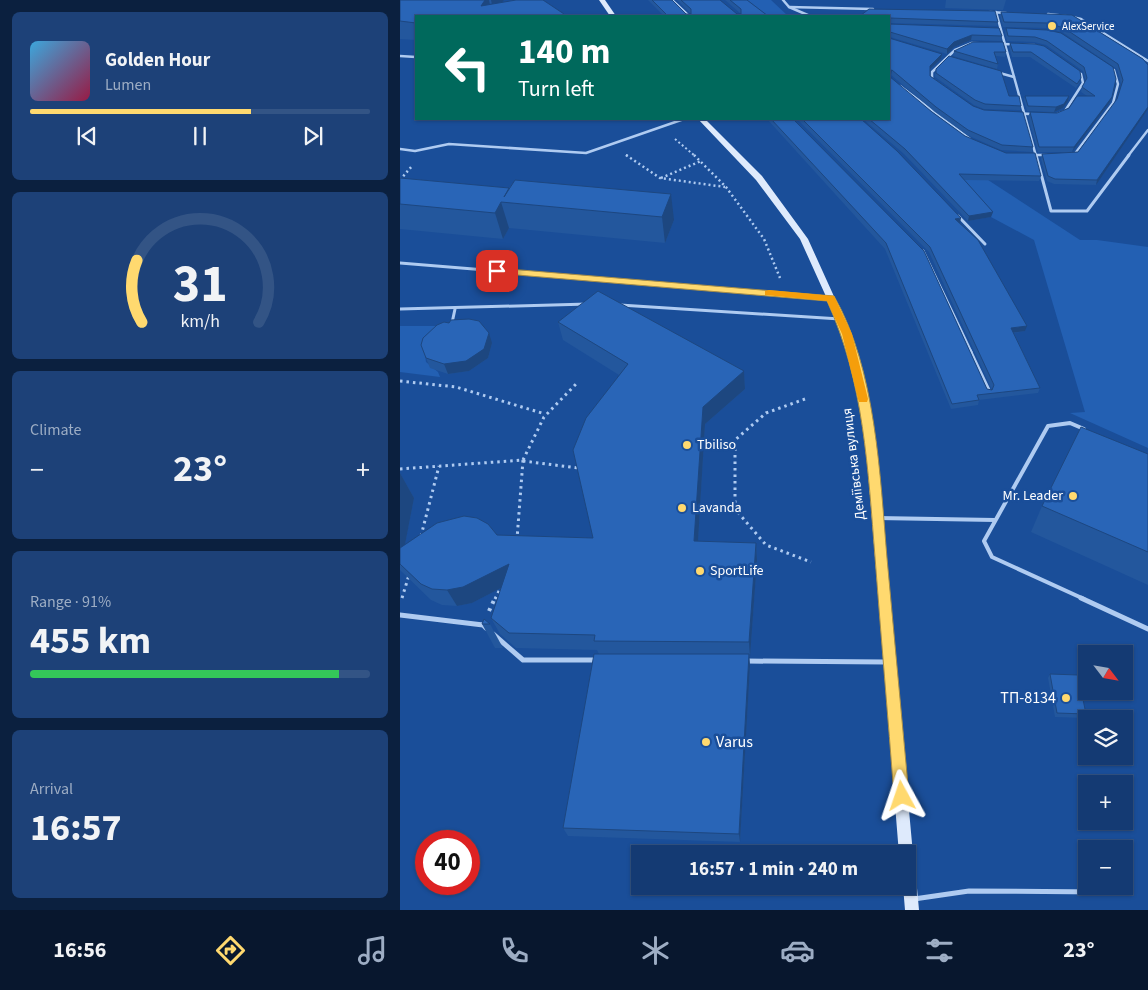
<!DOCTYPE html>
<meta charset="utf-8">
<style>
body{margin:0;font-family:"Source Sans 3",sans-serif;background:#1d4178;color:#f1f3f6;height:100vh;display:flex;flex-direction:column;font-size:19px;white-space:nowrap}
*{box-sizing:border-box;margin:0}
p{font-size:16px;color:#9dadc4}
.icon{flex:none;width:28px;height:28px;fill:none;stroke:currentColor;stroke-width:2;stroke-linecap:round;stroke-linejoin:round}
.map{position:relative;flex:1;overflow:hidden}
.sheet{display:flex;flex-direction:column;gap:12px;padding:12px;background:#0b203f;width:400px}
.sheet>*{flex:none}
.hud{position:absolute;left:15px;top:15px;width:475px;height:105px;border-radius:0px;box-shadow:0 1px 4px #0004,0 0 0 1px #335485;background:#00695c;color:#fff;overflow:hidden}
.needle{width:32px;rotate:121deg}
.buttons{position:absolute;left:678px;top:645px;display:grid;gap:10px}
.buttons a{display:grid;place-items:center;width:55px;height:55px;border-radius:0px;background:#143a73;box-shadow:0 1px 4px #0004,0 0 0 1px #335485;font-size:25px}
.speed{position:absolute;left:15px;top:830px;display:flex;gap:10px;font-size:25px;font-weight:700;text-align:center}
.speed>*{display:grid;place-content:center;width:65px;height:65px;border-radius:50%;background:#143a73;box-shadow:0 1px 4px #0004,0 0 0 1px #335485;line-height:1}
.speed .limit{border:8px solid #d22;background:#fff;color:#111}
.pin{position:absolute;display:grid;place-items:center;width:42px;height:42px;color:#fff;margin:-21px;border-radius:10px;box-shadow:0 2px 8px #0006}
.me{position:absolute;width:55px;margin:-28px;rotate:355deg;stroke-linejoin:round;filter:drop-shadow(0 0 4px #0008)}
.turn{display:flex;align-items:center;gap:18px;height:105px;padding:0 20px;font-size:22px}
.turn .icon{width:65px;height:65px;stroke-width:2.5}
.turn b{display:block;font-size:35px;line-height:42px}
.big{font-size:38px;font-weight:700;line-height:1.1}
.sheet .widget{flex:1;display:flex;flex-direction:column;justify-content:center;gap:8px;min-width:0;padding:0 18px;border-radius:8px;background:#1d4178}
.sheet .dial{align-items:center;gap:0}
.dial svg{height:130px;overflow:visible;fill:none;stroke:#335485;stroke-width:7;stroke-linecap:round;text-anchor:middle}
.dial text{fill:#f1f3f6;stroke:none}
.song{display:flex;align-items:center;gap:15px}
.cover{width:60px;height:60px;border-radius:8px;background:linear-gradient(135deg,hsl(200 70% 55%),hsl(340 70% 35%))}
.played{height:5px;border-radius:2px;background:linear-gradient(90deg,#ffd96f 65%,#335485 65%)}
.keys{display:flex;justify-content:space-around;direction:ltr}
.heat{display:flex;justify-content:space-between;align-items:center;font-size:28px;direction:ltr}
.charge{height:8px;border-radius:4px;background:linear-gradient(90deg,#34c759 91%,#335485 0)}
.trip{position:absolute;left:231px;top:845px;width:285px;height:50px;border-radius:0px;background:#143a73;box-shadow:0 1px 4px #0004,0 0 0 1px #335485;font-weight:700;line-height:50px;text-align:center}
.tabs{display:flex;height:80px;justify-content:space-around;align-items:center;background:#08172e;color:#9dadc4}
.tabs .icon{width:35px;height:35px}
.tabs .active{color:#ffd96f}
.tabs b{font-size:22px;color:#f1f3f6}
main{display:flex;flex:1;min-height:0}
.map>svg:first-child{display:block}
.green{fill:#2360b3}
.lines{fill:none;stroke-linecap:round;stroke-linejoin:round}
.path-far3{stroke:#afcbf1;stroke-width:2;stroke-dasharray:2 2.5;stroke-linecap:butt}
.path-far2{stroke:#afcbf1;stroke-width:2.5;stroke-dasharray:2 3;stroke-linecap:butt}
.path-far1{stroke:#afcbf1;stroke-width:3;stroke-dasharray:2.5 4;stroke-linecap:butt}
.path{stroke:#afcbf1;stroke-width:4;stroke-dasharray:3 5;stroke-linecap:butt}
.lane-far3{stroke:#afcbf1;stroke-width:2.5}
.lane-far2{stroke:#afcbf1;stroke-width:3}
.lane-far1{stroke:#afcbf1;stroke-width:4}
.lane{stroke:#afcbf1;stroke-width:5}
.secondary{fill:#deeafc;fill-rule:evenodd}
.wall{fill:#23579d}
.shaded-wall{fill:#1d4780}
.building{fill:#2965b7;stroke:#1d4780}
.route{fill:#ffd96f;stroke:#a68d48}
.slow{fill:#f59e0b}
.poi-dot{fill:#ffd96f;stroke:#1a4e99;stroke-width:2}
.labels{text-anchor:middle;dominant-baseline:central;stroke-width:5;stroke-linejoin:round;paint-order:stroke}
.far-poi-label{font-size:11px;fill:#fff;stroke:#1a4e99;text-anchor:start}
.poi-label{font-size:14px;fill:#fff;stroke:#1a4e99;text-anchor:start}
.street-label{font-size:14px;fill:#fff;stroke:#1a4e99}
.near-poi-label{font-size:16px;fill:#fff;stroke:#1a4e99;text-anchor:end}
</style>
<main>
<section class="sheet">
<div class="widget">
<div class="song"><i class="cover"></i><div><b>Golden Hour</b><p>Lumen</p></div></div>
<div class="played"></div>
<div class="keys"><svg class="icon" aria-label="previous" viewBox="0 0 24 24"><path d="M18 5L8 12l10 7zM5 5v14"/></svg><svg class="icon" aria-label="pause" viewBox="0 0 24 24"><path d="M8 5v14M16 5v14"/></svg><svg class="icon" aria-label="next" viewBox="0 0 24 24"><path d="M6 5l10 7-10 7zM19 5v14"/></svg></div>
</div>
<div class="widget dial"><svg viewBox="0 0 100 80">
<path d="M14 69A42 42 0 1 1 86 69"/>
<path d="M14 69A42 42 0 0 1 11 31" stroke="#ffd96f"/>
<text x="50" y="56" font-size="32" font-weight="700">31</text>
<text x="50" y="72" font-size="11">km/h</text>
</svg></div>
<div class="widget"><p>Climate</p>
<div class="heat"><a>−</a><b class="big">23°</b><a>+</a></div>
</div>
<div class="widget"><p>Range · 91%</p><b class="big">455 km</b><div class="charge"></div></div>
<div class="widget"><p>Arrival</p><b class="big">16:57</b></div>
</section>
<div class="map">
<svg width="748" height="910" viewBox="0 0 748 910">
<rect width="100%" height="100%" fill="#1a4e99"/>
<!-- green -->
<g class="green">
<polygon points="342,0 371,0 388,16 362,16"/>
<polygon points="489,103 588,180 680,240 697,240 748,247 748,448 670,413 685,412 634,240 591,217"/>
<polygon points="0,326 42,326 25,355 26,362 38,372 40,377 0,372"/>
</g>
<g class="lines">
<!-- path-far3 -->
<g class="path-far3">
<polyline points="275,139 295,156"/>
<polyline points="226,155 228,156"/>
</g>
<!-- path-far2 -->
<g class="path-far2">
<polyline points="226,155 260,178 325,187"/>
<polyline points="294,155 326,187 364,239 380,278"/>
<polyline points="261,178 301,161"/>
<polyline points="0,180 12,166"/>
</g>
<!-- path-far1 -->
<g class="path-far1">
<polyline points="0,381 56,387 145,414"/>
<polyline points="405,399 366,413 335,440 335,509 366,545 411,562"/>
<polyline points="123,460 144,417 178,382"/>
<polyline points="123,461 178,468"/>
<polyline points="0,469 123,460 117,539"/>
<polyline points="21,536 39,466"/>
<polyline points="2,598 9,575"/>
<polyline points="95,599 102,585"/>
</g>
<!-- path -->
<polyline class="path" points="89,611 95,598"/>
<!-- lane-far3 -->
<g class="lane-far3">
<polyline points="272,0 289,16"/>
<polyline points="383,0 389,7 410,16"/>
<polyline points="389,7 473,9"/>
<polyline points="590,12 606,13"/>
<polyline points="596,12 636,156"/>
<polyline points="648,14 666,16"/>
<polyline points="672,17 681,19 748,61"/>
<polygon points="572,43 634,45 644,48 681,74 683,83 665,111 655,115 583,112 573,108 532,79 532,72 555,50"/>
<polyline points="0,56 16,57"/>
<polyline points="596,72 614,77"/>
<polyline points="500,86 570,139"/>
<polyline points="0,149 15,151 49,144 186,153 284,119"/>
<polyline points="631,155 647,155"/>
<polyline points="674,155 713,103 718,84 714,70 709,67"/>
<polyline points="728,156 748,130"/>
</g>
<!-- lane-far2 -->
<g class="lane-far2">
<polyline points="636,155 651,211 687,211 729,155"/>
<polyline points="558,216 585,244"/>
<polyline points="523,251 571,352"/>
<polyline points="0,263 430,298"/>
<polyline points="220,305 440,319"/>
<polyline points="0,309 188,304"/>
<polyline points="52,323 55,309"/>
</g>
<!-- lane-far1 -->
<g class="lane-far1">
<polyline points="570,351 589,391"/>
<polyline points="477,518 595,520"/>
<polyline points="684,599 592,557 584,541 648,426 670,423 684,429"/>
</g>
<!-- lane -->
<g class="lane">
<polyline points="681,598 748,629"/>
<polyline points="0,615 83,625 86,628"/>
<polyline points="93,634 123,660 196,660"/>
<polyline points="346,661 486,662"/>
<polyline points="514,899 569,891 701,892"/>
</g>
<!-- secondary -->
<g class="secondary">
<polygon points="199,0 205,0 216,16 210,16"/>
<polygon points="298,119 305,119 362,176 408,239 451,334 471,412 478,471 513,854 509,860 513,861 515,866 519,910 505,910 503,886 508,886 508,854 499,854 468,471 461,412 443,334 400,239 356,180"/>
</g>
</g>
<!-- wall -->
<g class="wall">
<polygon points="0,0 104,0 102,2 16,16 16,40 0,39"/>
<polygon points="248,0 272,0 286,14 291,14 277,0 320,0 337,14 341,14 325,0 347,0 368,16 264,16"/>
<polygon points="546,0 606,0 603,10 545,8"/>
<polygon points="601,12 672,15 743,59 696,185 654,184 647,181 641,159 642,154 678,152 717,100 721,84 717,69 662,32 646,28 603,27 600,16"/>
<polygon points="489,16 598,22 597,26 489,23"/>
<polygon points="489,24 602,36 601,41 571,40 554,47 547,54 490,37 489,38"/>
<polygon points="606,28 661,33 710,102 672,152 638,152 628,117 630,112 657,113 669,108 687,96 681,92 682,87 686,82 683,71 646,45 634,42 607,41 605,33"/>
<polygon points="489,38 542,54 541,59 530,70 530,76 573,106 633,147 632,152 601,150 567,135 535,112 491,75 489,75"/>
<polygon points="610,43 635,44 680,82 676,88 630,57 612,57 609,47"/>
<polygon points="554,51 606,52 605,57 596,56 598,64 597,69 553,56"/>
<polygon points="536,69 609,96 621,106 620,110 584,109 574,105 535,77"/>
<polygon points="625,96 669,96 668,101 663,108 654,112 627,111 624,101"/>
<polygon points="532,112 565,136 641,176 639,181 564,180 593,212 591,217 568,221 504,154 463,119 489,119"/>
<polygon points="367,119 393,119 524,251 587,389 592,390 529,252 397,119 461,119 560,223 559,223 625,331 614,333 640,388 638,393 579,400 578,405 551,409 485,249"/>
<polygon points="0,178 109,188 115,180 274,220 265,243 109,228 103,239 0,229"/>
<polygon points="158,322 344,371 345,389 305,424 298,541 356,543 357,560 350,657 349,657 350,666 340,842 168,836 163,828 199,654 197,650 116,648 100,634 91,618 101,588 72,603 57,606 42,605 31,600 0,570 0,572 0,473 14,498 5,544 97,535 193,538 219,375 163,340"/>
<polygon points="92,343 88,358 69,371 48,374 30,368 21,345"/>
<polygon points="748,454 748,585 631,532 642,506"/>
<polygon points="82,624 90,624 103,648 95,648"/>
<polygon points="650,674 686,714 684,718 655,717 648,678"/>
</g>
<!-- shaded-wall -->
<g class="shaded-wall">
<polygon points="85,0 89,0 92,15 81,6"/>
<polygon points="91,0 104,0 94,13"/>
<polygon points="572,35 571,40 554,47 547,54 547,49 554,42"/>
<polygon points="542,54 541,59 529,70 530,66"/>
<polygon points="492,70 491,75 489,75 489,71"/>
<polygon points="669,96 668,101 663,108 654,112 656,107"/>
<polygon points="712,97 710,102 672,152 674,147"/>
<polygon points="748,107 748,109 696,185 697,180"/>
<polygon points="271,194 274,220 265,243 262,217"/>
<polygon points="101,202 109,228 103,239 95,213"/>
<polygon points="593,212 591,217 568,221 569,216"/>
<polygon points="561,218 560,223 554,224 555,219"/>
<polygon points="627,326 625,331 610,333 611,328"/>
<polygon points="89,333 92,343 88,358 69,371 48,374 44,364"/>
<polygon points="344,371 345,389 305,424 297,558 294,541 303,407"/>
<polygon points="0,473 14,498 1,565 0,564"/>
<polygon points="356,543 357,560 350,657 349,642"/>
<polygon points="109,564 116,580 72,603 57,606 47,590"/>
<polygon points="349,654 350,666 340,842 339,834"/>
</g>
<!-- building -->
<g class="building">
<polygon points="0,0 85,0 81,6 116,0 143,0 164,14 165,16 16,16 16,23 0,21"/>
<polygon points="252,0 272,0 286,14 291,14 291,9 281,0 320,0 337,14 341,14 341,9 330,0 347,0 368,16 268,16"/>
<polygon points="469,9 595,11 598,22 490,18 489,19 489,16 460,16"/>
<polygon points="601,12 672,15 743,59 748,65 748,107 697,180 655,179 648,176 642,154 678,152 717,99 723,80 718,64 664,28 647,23 604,22"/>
<polygon points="489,24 599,28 602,36 572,35 554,42 547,49 490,32 489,33"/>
<polygon points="606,28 647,30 661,33 713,67 716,79 712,97 674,147 639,147 630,112 657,113 669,108 677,96 695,96 682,87 687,78 684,67 647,41 635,37 608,36"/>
<polygon points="489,38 542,54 530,66 530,76 573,106 584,110 623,112 633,147 602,145 568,130 536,107 492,70 489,71"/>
<polygon points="573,42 603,42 606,52 594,52 598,64 554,51"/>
<polygon points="610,43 635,44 644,46 680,71 681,78 677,84 631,52 613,52"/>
<polygon points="549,56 601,71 609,96 619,96 621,106 585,104 575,100 536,73 536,69"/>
<polygon points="489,76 532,112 565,136 606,153 635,153 641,176 559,174 593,212 569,216 505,149 469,119 489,119"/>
<polygon points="625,96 669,96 664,104 656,107 628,106"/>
<polygon points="371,119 393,119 524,251 587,389 592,390 594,385 530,247 402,119 461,119 497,151 561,218 555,219 578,240 627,326 611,328 640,388 577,395 579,400 552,404 486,243"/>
<polygon points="0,178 109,188 104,197 115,180 271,194 262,217 101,202 95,213 0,204"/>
<polygon points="198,291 344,371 303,407 294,541 356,543 349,642 194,641 195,635 109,633 91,618 109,564 63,587 47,590 32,589 21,584 0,564 0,548 37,523 64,516 77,518 88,524 97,535 193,538 173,450 186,418 228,364 158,322"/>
<polygon points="69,319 79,321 89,333 84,349 66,361 44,364 26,358 21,345 23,338 37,325 44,322 49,323 51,320"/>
<polygon points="681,427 748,454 748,552 642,506"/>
<polygon points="84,619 90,624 82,624"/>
<polygon points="194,654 349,654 339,834 163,828"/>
<polygon points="650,674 678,675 686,714 657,713"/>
</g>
<!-- route -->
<path class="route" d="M97,268l337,28c42,73 46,179 53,262 7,79 15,159 22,238l-2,5 -5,3 -6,-3 -2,-5c-6,-79 -13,-159 -19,-239 -7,-87 -11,-176 -48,-256l-334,-28 -1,-2z"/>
<!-- slow -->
<polygon class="slow" points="369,290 434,296 452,334 468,399 467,402 459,402 458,399 442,334 427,301 365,295 365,291"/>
<!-- markers -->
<g class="poi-dot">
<circle cx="652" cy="26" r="5"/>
<circle cx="287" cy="445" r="5"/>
<circle cx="673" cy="496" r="5"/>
<circle cx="282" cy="508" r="5"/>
<circle cx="300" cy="571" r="5"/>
<circle cx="666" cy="698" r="5"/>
<circle cx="306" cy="742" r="5"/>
</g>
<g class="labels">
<!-- far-poi labels -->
<g class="far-poi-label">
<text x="662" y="26">AlexService</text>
</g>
<!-- poi labels -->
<g class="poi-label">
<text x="297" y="445">Tbiliso</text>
<text x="663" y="496" text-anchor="end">Mr. Leader</text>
<text x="292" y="508">Lavanda</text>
<text x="310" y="571">SportLife</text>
</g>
<!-- street labels -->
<g class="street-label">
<text transform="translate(454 464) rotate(-97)">Деміївська вулиця</text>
</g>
<!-- near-poi labels -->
<g class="near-poi-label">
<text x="656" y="698">ТП-8134</text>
<text x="316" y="742" text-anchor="start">Varus</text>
</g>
</g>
</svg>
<div class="buttons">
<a><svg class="needle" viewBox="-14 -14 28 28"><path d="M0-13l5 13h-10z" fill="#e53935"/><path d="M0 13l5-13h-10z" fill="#9dadc4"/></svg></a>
<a><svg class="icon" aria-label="layers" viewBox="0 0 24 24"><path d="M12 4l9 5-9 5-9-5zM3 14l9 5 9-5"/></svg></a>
<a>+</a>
<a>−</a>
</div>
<div class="speed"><div class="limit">40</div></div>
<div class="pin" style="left:97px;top:271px;background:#d93025"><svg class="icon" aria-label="arrive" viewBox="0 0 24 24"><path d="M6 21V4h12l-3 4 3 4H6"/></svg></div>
<svg class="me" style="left:502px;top:796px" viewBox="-20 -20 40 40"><path d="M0-17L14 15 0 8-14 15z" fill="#ffd96f" stroke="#fff" stroke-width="4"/></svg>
<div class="trip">16:57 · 1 min · 240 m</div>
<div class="hud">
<div class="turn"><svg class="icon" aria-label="left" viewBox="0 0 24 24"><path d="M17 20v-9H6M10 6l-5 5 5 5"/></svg><div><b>140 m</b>Turn left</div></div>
</div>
</div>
</main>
<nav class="tabs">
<b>16:56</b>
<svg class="icon active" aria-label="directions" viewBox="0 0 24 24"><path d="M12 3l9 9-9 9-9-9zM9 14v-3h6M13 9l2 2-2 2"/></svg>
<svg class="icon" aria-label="music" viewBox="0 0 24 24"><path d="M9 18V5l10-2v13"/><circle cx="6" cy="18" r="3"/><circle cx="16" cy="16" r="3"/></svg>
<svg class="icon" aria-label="phone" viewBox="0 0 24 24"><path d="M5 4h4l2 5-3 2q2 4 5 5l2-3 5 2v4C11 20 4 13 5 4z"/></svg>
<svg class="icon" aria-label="climate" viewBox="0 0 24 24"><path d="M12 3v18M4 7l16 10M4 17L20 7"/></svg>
<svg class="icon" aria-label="car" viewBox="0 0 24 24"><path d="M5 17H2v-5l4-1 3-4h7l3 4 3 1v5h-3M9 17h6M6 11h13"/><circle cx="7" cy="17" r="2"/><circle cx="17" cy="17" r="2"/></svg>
<svg class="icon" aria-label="filters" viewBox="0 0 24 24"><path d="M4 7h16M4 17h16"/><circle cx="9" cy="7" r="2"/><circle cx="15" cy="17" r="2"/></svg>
<b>23°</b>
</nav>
